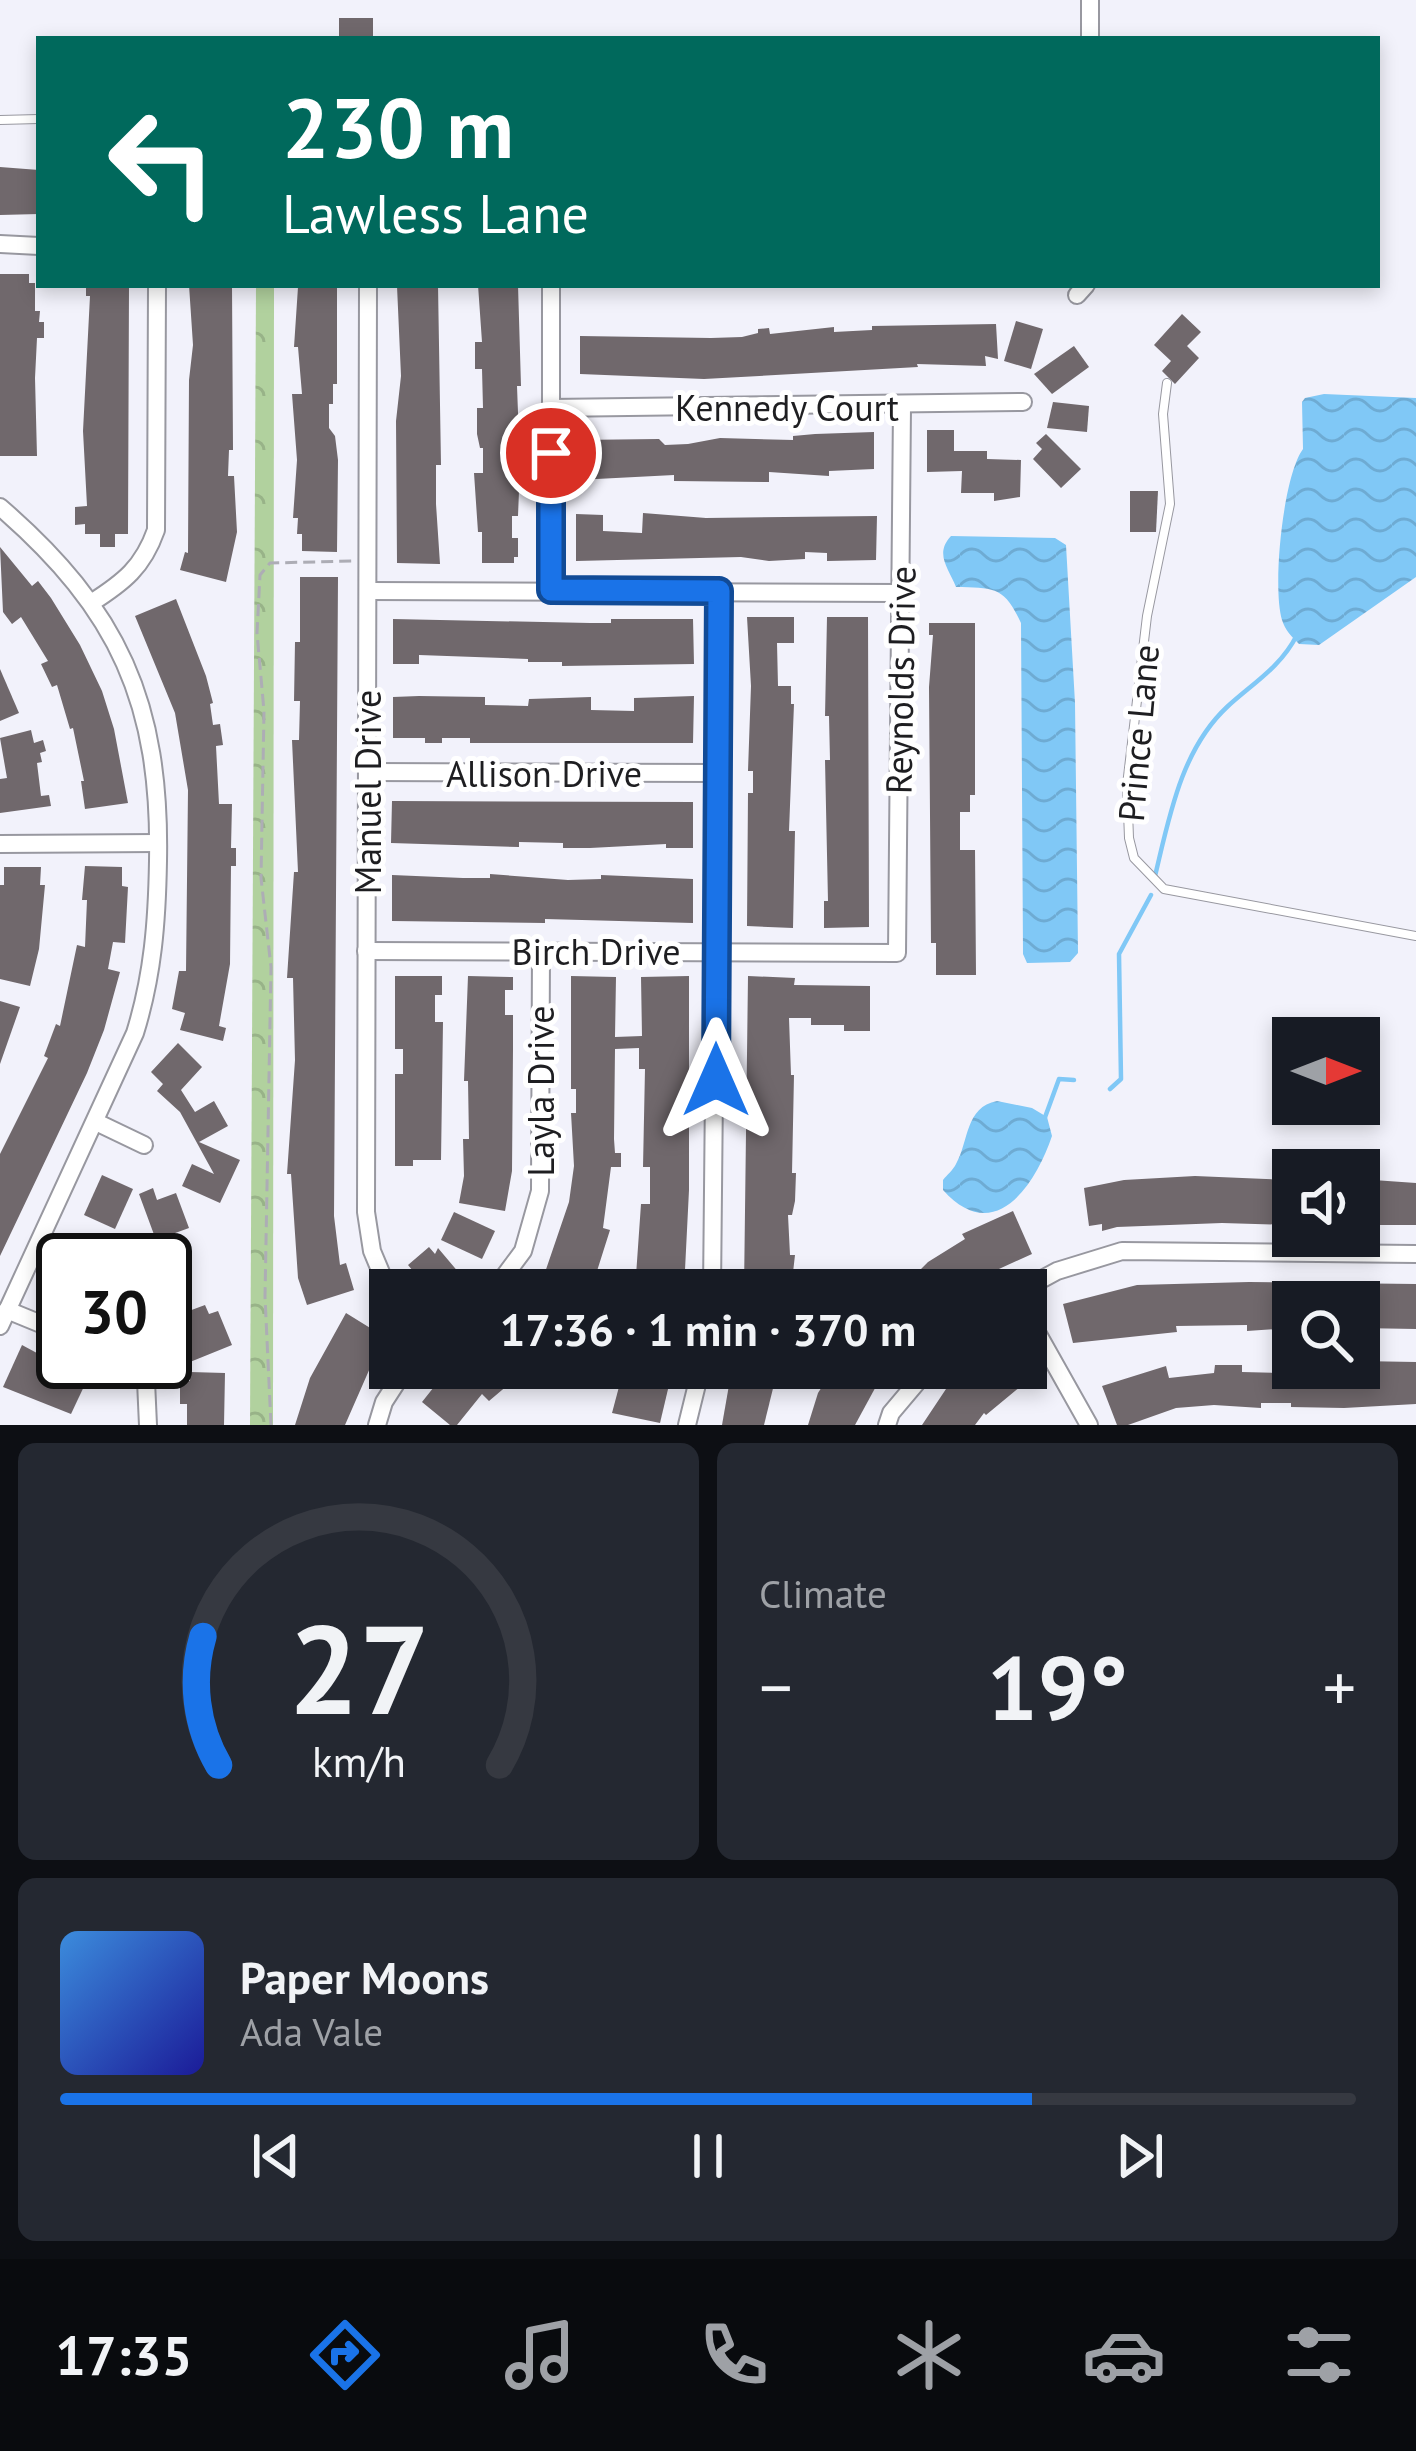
<!DOCTYPE html>
<meta charset="utf-8">
<style>
body{margin:0;font-family:"PT Sans",sans-serif;background:#242831;color:#f1f3f6;height:100vh;display:flex;flex-direction:column;font-size:45px;white-space:nowrap}
*{box-sizing:border-box;margin:0}
p{font-size:39px;color:#9ea1a6}
.icon{flex:none;width:66px;height:66px;fill:none;stroke:currentColor;stroke-width:2;stroke-linecap:round;stroke-linejoin:round}
.map{position:relative;height:1425px;overflow:hidden}
.details{display:flex;flex-direction:column;gap:18px;padding:18px;background:#0d0f14;flex:1}
.details>*{flex:none}
.top-card{position:absolute;left:36px;top:36px;width:1344px;height:252px;border-radius:0px;box-shadow:0 6px 18px #0003;background:#00695c;color:#fff;overflow:hidden}
.needle{width:78px;rotate:90deg}
.tools{position:absolute;left:1272px;top:1017px;display:grid;gap:24px}
.tools a{display:grid;place-items:center;width:108px;height:108px;border-radius:0px;background:#171b24;box-shadow:0 6px 18px #0003;font-size:60px}
.speed{position:absolute;left:36px;top:1233px;display:flex;gap:24px;font-size:60px;font-weight:700;text-align:center}
.speed>*{display:grid;place-content:center;width:156px;height:156px;border-radius:50%;background:#171b24;box-shadow:0 6px 18px #0003;line-height:1}
.speed .limit{border:6px solid #111;border-radius:18px;background:#fff;color:#111}
.pin{position:absolute;display:grid;place-items:center;width:102px;height:102px;color:#fff;margin:-51px;border:6px solid #fff;border-radius:50%;box-shadow:0 3px 12px #0007}
.me{position:absolute;width:132px;margin:-66px;rotate:0deg;stroke-linejoin:round;filter:drop-shadow(0 0 9px #0008)}
.turn{display:flex;align-items:center;gap:42px;height:252px;padding:0 48px;font-size:54px}
.turn .icon{width:156px;height:156px;stroke-width:2.5}
.turn b{display:block;font-size:84px;line-height:102px}
.big{font-size:90px;font-weight:700;line-height:1.1}
.details .tile{flex:1;display:flex;flex-direction:column;justify-content:center;gap:18px;min-width:0;padding:0 42px;border-radius:18px;background:#242831}
.details .dial{align-items:center;gap:0}
.dial svg{height:312px;overflow:visible;fill:none;stroke:#363941;stroke-width:7;stroke-linecap:round;text-anchor:middle}
.dial text{fill:#f1f3f6;stroke:none}
.song{display:flex;align-items:center;gap:36px}
.cover{width:144px;height:144px;border-radius:18px;background:linear-gradient(135deg,hsl(210 70% 55%),hsl(240 70% 35%))}
.played{height:12px;border-radius:6px;background:linear-gradient(90deg,#1a73e8 75%,#363941 75%)}
.keys{display:flex;justify-content:space-around;direction:ltr}
.heat{display:flex;justify-content:space-between;align-items:center;font-size:66px;direction:ltr}
.details .tiles{flex:1;display:grid;gap:18px;grid-template-columns:1fr 1fr}
.tile:last-child{grid-column:span 2}
.trip{position:absolute;left:369px;top:1269px;width:678px;height:120px;border-radius:0px;background:#171b24;box-shadow:0 6px 18px #0003;font-weight:700;line-height:120px;text-align:center}
.tabs{display:flex;height:192px;justify-content:space-around;align-items:center;background:#090b0e;color:#9ea1a6}
.tabs .icon{width:84px;height:84px}
.tabs .selected{color:#1a73e8}
.tabs b{font-size:54px;color:#f1f3f6}
.map>svg:first-child{display:block}
.park{fill:url(#park-crowns)}
.water{fill:url(#water-waves)}
.lines{fill:none;stroke-linecap:round;stroke-linejoin:round}
.stream{stroke:#80c8f6;stroke-width:4.5}
.building{fill:#70686c}
.lane-casing{stroke:#9898a0;stroke-width:10}
.street-casing{stroke:#9898a0;stroke-width:20}
.path{stroke:#adadb5;stroke-width:3;stroke-dasharray:12 6;stroke-linecap:butt}
.lane{stroke:#fff;stroke-width:8}
.street{stroke:#fff;stroke-width:16}
.route-casing{stroke:#114b97;stroke-width:30}
.route{stroke:#1a73e8;stroke-width:21}
.labels{text-anchor:middle;dominant-baseline:central;stroke-width:10;stroke-linejoin:round;paint-order:stroke}
.street-label{font-size:36px;fill:#1e1e21;stroke:#fff}
</style>
<div class="map">
<svg width="1416" height="1425" viewBox="0 0 1416 1425">
<defs>
<pattern id="park-crowns" width="20" height="18" patternUnits="userSpaceOnUse" patternTransform="scale(3)"><rect width="20" height="18" fill="#b1d19e"/><path d="M2 6a3 3 0 1 1 6 0M12 15a3 3 0 1 1 6 0" fill="none" stroke="#98b388"/></pattern>
<pattern id="water-waves" width="16" height="10" patternUnits="userSpaceOnUse" patternTransform="scale(3)"><rect width="16" height="10" fill="#80c8f6"/><path d="M0 5q4-4 8 0t8 0" fill="none" stroke="#6eabd3"/></pattern>
</defs>
<rect width="100%" height="100%" fill="#f2f2fb"/>
<!-- park -->
<polygon class="park" points="256,285 274,285 273,1425 250,1425"/>
<!-- water -->
<g class="water">
<path d="M1324,394l92,4v179l-97,68 -20,-1c-7,-7 -14,-14 -17,-24 -10,-33 1,-144 21,-171l-1,-47 3,-4z"/>
<path d="M951,536l104,2 11,7 9,158 3,250 -8,9 -43,1 -4,-9 -2,-331c-17,-37 -27,-35 -65,-36 -7,-18 -22,-33 -5,-51z"/>
<path d="M997,1101l35,7 15,9 5,19c-17,50 -58,111 -109,54v-10c4,-5 10,-10 13,-16 13,-23 9,-57 41,-63z"/>
</g>
<g class="lines">
<!-- stream -->
<g class="stream">
<path d="M1155,876c14,-58 26,-126 72,-169 26,-24 53,-39 70,-72"/>
<polyline points="1110,1089 1121,1079 1119,954 1151,895"/>
<polyline points="1044,1120 1059,1079 1074,1080"/>
</g>
</g>
<!-- building -->
<g class="building">
<rect x="339" y="18" width="34" height="21"/>
<polygon points="0,167 39,170 39,214 0,215"/>
<polygon points="0,274 29,274 29,283 35,283 35,311 40,311 39,322 44,322 44,338 37,338 35,378 37,456 0,456"/>
<polygon points="86,285 129,285 128,534 115,534 115,547 100,547 100,534 85,534 85,524 75,525 75,507 87,506 83,431 90,296 86,296"/>
<polygon points="189,285 232,285 233,450 229,450 228,476 234,476 237,532 226,582 180,570 185,552 188,553 189,380 193,345"/>
<polygon points="438,285 441,465 436,465 436,504 440,564 397,563 396,421 401,376 397,286"/>
<polygon points="478,285 518,285 521,386 517,386 520,466 518,516 512,516 512,538 518,538 518,557 514,557 514,563 482,563 482,532 478,532 474,473 483,473 483,448 480,448 477,434 477,408 483,408 482,369 475,369 475,342 482,342"/>
<polygon points="298,287 337,287 337,384 333,384 333,404 329,404 329,428 335,436 338,460 337,552 302,551 302,534 297,534 298,518 293,518 297,460 292,394 302,394 298,347 294,347"/>
<polygon points="1182,314 1201,332 1187,346 1199,358 1175,384 1162,371 1171,361 1154,345"/>
<polygon points="1016,321 1043,329 1031,369 1004,361"/>
<polygon points="996,324 998,359 985,356 986,366 917,364 918,367 704,379 580,374 580,336 711,338 742,337 758,333 758,329 769,328 770,334 834,327 834,332 872,330 872,326"/>
<polygon points="1074,346 1089,367 1052,394 1034,374"/>
<polygon points="1053,402 1089,406 1087,432 1047,428"/>
<polygon points="927,430 954,430 954,451 987,451 987,459 1021,460 1020,497 994,501 994,493 961,493 962,471 927,472"/>
<polygon points="874,432 874,469 829,471 829,476 769,472 769,482 674,481 674,475 577,480 577,440 659,439 665,445 688,444 720,438 793,440 793,436 815,434"/>
<polygon points="1046,434 1081,469 1061,488 1033,459 1042,449 1036,443"/>
<polygon points="1130,491 1158,491 1156,532 1130,532"/>
<polygon points="643,513 706,518 877,516 876,560 827,561 827,553 805,552 805,559 769,561 741,557 576,561 576,514 603,515 603,531 642,533"/>
<polygon points="0,547 32,586 38,581 51,598 80,645 102,691 114,729 128,803 85,809 81,781 84,781 73,728 70,729 57,685 52,687 41,664 48,661 21,617 12,624 3,612"/>
<polygon points="300,577 338,577 334,1216 340,1265 346,1263 354,1290 307,1305 298,1278 291,1174 287,1174 295,1060 293,978 287,978 294,872 298,872 292,740 299,740 300,701 294,701 295,642 300,642"/>
<polygon points="176,599 206,676 213,703 210,704 213,725 220,724 223,745 216,746 219,804 232,804 231,848 236,848 236,866 231,866 230,964 219,1026 226,1028 223,1041 180,1030 185,1013 172,1009 179,971 186,971 188,790 175,713 135,616"/>
<polygon points="747,617 794,617 794,643 777,643 778,686 791,686 791,704 794,704 789,831 795,831 793,928 747,926 748,793 753,793 753,771 748,771 751,686"/>
<polygon points="827,617 868,617 869,927 824,928 824,901 828,901 825,760 830,760 829,716 825,716"/>
<polygon points="393,619 590,623 611,623 611,619 693,619 694,664 562,666 562,662 528,662 528,659 419,655 419,664 393,664"/>
<polygon points="929,623 975,623 975,795 970,795 970,812 960,812 960,850 975,850 976,975 936,975 936,943 931,943 929,687 933,635 929,635"/>
<polygon points="0,669 19,713 0,721"/>
<polygon points="419,696 485,697 485,705 528,706 529,699 591,697 591,710 634,711 634,698 694,696 693,743 470,743 470,738 442,738 442,743 425,743 425,738 393,738 393,697"/>
<polygon points="31,730 34,743 43,740 46,751 40,753 42,762 37,763 41,796 49,795 51,806 0,813 0,779 7,778 0,738"/>
<polygon points="392,801 693,802 693,848 666,848 666,844 590,848 563,848 563,843 519,842 519,847 391,843"/>
<polygon points="85,866 122,867 122,886 128,887 125,943 113,942 108,969 120,972 104,1030 87,1073 0,1256 0,1154 48,1058 44,1056 56,1024 60,1026 77,945 85,947 87,900 82,900"/>
<polygon points="4,867 41,867 40,885 45,885 39,949 30,986 0,979 0,885 4,885"/>
<polygon points="490,874 568,880 601,879 601,875 693,879 693,923 545,919 545,923 392,921 392,875 463,878 490,878"/>
<polygon points="395,976 442,976 442,995 435,995 435,1022 443,1022 441,1160 413,1160 413,1166 395,1166 395,1074 403,1074 403,1049 395,1049"/>
<polygon points="468,976 513,977 513,990 505,990 505,1015 513,1015 513,1049 512,1171 505,1211 459,1203 464,1176 463,1139 469,1139 468,1081 464,1081"/>
<polygon points="571,976 616,977 615,1037 642,1036 641,977 689,976 689,1190 684,1290 635,1290 641,1204 650,1204 650,1167 643,1167 645,1069 639,1069 639,1048 615,1049 614,1139 615,1153 621,1153 621,1167 611,1167 603,1228 610,1230 591,1290 539,1290 569,1202 574,1166 571,1113 576,1113 576,1089 571,1089"/>
<polygon points="748,976 795,978 794,985 870,986 870,1031 844,1031 844,1025 811,1025 811,1018 789,1018 791,1075 794,1075 792,1173 796,1173 795,1201 792,1215 788,1215 790,1255 795,1255 791,1290 744,1290"/>
<polygon points="0,1001 20,1007 0,1064"/>
<polygon points="178,1043 202,1067 181,1090 195,1112 214,1101 228,1126 199,1142 240,1160 220,1203 182,1186 192,1164 214,1174 180,1112 157,1091 163,1084 151,1072"/>
<polygon points="102,1175 133,1189 115,1229 84,1215"/>
<polygon points="1195,1176 1288,1180 1287,1193 1293,1193 1293,1225 1222,1223 1117,1227 1102,1231 1102,1224 1089,1226 1084,1188 1124,1180"/>
<polygon points="1359,1179 1416,1183 1416,1225 1359,1225"/>
<polygon points="153,1188 157,1200 176,1193 189,1228 156,1240 139,1194"/>
<polygon points="1013,1211 1032,1254 988,1274 974,1285 976,1290 900,1290 928,1262 965,1239 962,1234"/>
<polygon points="454,1212 495,1231 482,1259 441,1240"/>
<polygon points="429,1247 435,1254 438,1248 465,1280 453,1290 429,1290 408,1265"/>
<polygon points="1249,1282 1416,1284 1416,1329 1359,1328 1359,1302 1293,1302 1293,1328 1247,1331 1247,1325 1176,1326 1177,1332 1073,1343 1063,1304 1137,1285"/>
<polygon points="165,1284 179,1290 165,1324"/>
<polygon points="205,1305 209,1314 218,1311 232,1345 190,1362 182,1341 188,1339 178,1315"/>
<polygon points="346,1313 388,1339 370,1368 345,1425 295,1425 310,1378"/>
<polygon points="22,1345 87,1380 71,1414 3,1387"/>
<polygon points="1359,1361 1416,1362 1416,1404 1344,1408 1291,1407 1291,1403 1261,1403 1261,1408 1214,1405 1176,1408 1128,1425 1117,1425 1102,1386 1166,1366 1169,1378 1214,1373 1215,1365 1242,1365 1242,1372 1279,1373 1279,1362 1293,1362 1293,1368 1359,1368"/>
<polygon points="449,1368 528,1368 489,1401 482,1394 457,1425 450,1425 422,1402"/>
<polygon points="624,1368 673,1368 660,1423 612,1413"/>
<polygon points="732,1368 778,1368 764,1425 722,1425"/>
<polygon points="834,1368 886,1368 855,1425 808,1425 818,1393"/>
<polygon points="968,1368 1025,1368 1032,1377 986,1415 984,1413 975,1425 922,1425 946,1389"/>
<polygon points="190,1372 225,1373 224,1425 187,1425 187,1404 180,1404 180,1380 190,1381"/>
</g>
<g class="lines">
<defs>
<g id="lane">
<polyline points="0,120 39,119"/>
<polyline points="1167,383 1163,414 1170,504 1147,616 1127,785 1129,838 1134,858 1164,889 1416,936"/>
</g>
<g id="street">
<polyline points="1090,39 1090,0"/>
<polyline points="0,244 39,246"/>
<polyline points="368,285 366,1212 372,1251 390,1294"/>
<polyline points="551,285 551,589"/>
<polyline points="1077,295 1086,285"/>
<polyline points="551,408 1023,402"/>
<path d="M0,507c119,103 161,196 158,354 -1,60 -5,114 -23,172l-135,293"/>
<polyline points="368,591 900,593"/>
<path d="M91,603c33,-21 52,-36 65,-73l1,-245"/>
<polyline points="368,772 720,773"/>
<polyline points="0,844 158,843"/>
<polyline points="366,951 897,953 902,407"/>
<polyline points="96,1122 144,1145"/>
<polyline points="494,1290 523,1251 540,1191 541,951"/>
<polyline points="712,1290 719,591"/>
<polyline points="1022,1290 1057,1271 1122,1251 1416,1254"/>
<polyline points="7,1310 63,1333"/>
<polyline points="1026,1313 1089,1425"/>
<polyline points="132,1362 146,1381 148,1425"/>
<polyline points="377,1425 384,1402 406,1368"/>
<polyline points="687,1425 701,1368"/>
<polyline points="887,1425 891,1413 929,1368"/>
</g>
</defs>
<!-- lane casing -->
<use href="#lane" class="lane-casing"/>
<!-- street casing -->
<use href="#street" class="street-casing"/>
<!-- path -->
<polyline class="path" points="271,1425 265,1297 271,967 261,878 264,711 257,633 260,575 270,563 354,561"/>
<!-- lane -->
<use href="#lane" class="lane"/>
<!-- street -->
<use href="#street" class="street"/>
</g>
<g class="lines">
<defs>
<polyline id="route" points="551,453 551,590 719,591 716,1080"/>
</defs>
<!-- route casing -->
<use href="#route" class="route-casing"/>
<!-- route -->
<use href="#route" class="route"/>
</g>
<g class="labels">
<!-- street labels -->
<g class="street-label">
<text x="787" y="407">Kennedy Court</text>
<text transform="translate(900 680) rotate(-89)">Reynolds Drive</text>
<text transform="translate(1138 733) rotate(-85)">Prince Lane</text>
<text x="544" y="773">Allison Drive</text>
<text transform="translate(367 792) rotate(-90)">Manuel Drive</text>
<text x="596" y="951">Birch Drive</text>
<text transform="translate(540 1091) rotate(-90)">Layla Drive</text>
</g>
</g>
</svg>
<div class="tools">
<a><svg class="needle" viewBox="-14 -14 28 28"><path d="M0-13l5 13h-10z" fill="#e53935"/><path d="M0 13l5-13h-10z" fill="#9ea1a6"/></svg></a>
<a><svg class="icon" aria-label="sound" viewBox="0 0 24 24"><path d="M4 9h4l5-4v14l-5-4H4zM17 9q2 3 0 6"/></svg></a>
<a><svg class="icon" aria-label="search" viewBox="0 0 24 24"><circle cx="10" cy="10" r="6"/><path d="M15 15l6 6"/></svg></a>
</div>
<div class="speed"><div class="limit">30</div></div>
<div class="pin" style="left:551px;top:453px;background:#d93025"><svg class="icon" aria-label="arrive" viewBox="0 0 24 24"><path d="M6 21V4h12l-3 4 3 4H6"/></svg></div>
<svg class="me" style="left:716px;top:1080px" viewBox="-20 -20 40 40"><path d="M0-17L14 15 0 8-14 15z" fill="#1a73e8" stroke="#fff" stroke-width="4"/></svg>
<div class="trip">17:36 · 1 min · 370 m</div>
<div class="top-card">
<div class="turn"><svg class="icon" aria-label="left" viewBox="0 0 24 24"><path d="M17 20v-9H6M10 6l-5 5 5 5"/></svg><div><b>230 m</b>Lawless Lane</div></div>
</div>
</div>
<section class="details">
<div class="tiles">
<div class="tile dial"><svg viewBox="0 0 100 80">
<path d="M14 69A42 42 0 1 1 86 69"/>
<path d="M14 69A42 42 0 0 1 10 36" stroke="#1a73e8"/>
<text x="50" y="56" font-size="32" font-weight="700">27</text>
<text x="50" y="72" font-size="11">km/h</text>
</svg></div>
<div class="tile"><p>Climate</p>
<div class="heat"><a>−</a><b class="big">19°</b><a>+</a></div>
</div>
<div class="tile">
<div class="song"><i class="cover"></i><div><b>Paper Moons</b><p>Ada Vale</p></div></div>
<div class="played"></div>
<div class="keys"><svg class="icon" aria-label="previous" viewBox="0 0 24 24"><path d="M18 5L8 12l10 7zM5 5v14"/></svg><svg class="icon" aria-label="pause" viewBox="0 0 24 24"><path d="M8 5v14M16 5v14"/></svg><svg class="icon" aria-label="next" viewBox="0 0 24 24"><path d="M6 5l10 7-10 7zM19 5v14"/></svg></div>
</div>
</div>
</section>
<nav class="tabs">
<b>17:35</b>
<svg class="icon selected" aria-label="directions" viewBox="0 0 24 24"><path d="M12 3l9 9-9 9-9-9zM9 14v-3h6M13 9l2 2-2 2"/></svg>
<svg class="icon" aria-label="music" viewBox="0 0 24 24"><path d="M9 18V5l10-2v13"/><circle cx="6" cy="18" r="3"/><circle cx="16" cy="16" r="3"/></svg>
<svg class="icon" aria-label="phone" viewBox="0 0 24 24"><path d="M5 4h4l2 5-3 2q2 4 5 5l2-3 5 2v4C11 20 4 13 5 4z"/></svg>
<svg class="icon" aria-label="climate" viewBox="0 0 24 24"><path d="M12 3v18M4 7l16 10M4 17L20 7"/></svg>
<svg class="icon" aria-label="car" viewBox="0 0 24 24"><path d="M5 17H2v-5l4-1 3-4h7l3 4 3 1v5h-3M9 17h6M6 11h13"/><circle cx="7" cy="17" r="2"/><circle cx="17" cy="17" r="2"/></svg>
<svg class="icon" aria-label="filters" viewBox="0 0 24 24"><path d="M4 7h16M4 17h16"/><circle cx="9" cy="7" r="2"/><circle cx="15" cy="17" r="2"/></svg>
</nav>
